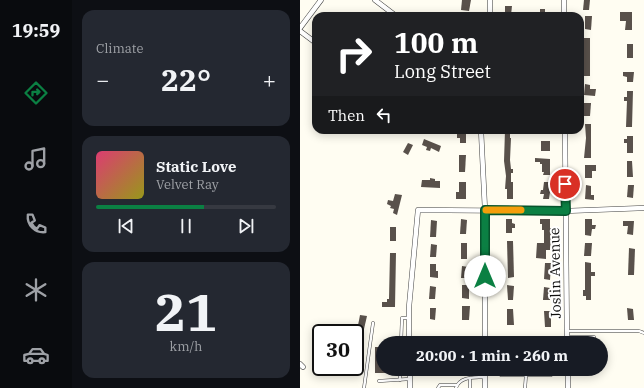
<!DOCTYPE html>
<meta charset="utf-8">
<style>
body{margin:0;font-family:"IBM Plex Serif",serif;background:#242831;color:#f1f3f6;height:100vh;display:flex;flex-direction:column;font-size:15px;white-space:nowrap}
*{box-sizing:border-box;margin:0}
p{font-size:13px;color:#9ea1a6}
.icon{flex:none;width:22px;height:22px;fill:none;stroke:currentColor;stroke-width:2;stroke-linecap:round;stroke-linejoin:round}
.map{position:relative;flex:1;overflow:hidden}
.sheet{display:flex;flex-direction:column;gap:10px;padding:10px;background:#0d0f14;width:228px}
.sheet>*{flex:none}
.top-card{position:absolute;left:12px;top:12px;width:272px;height:122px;border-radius:12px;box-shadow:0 2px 10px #0003;background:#202124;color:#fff;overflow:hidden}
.speed{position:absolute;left:12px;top:324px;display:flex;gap:8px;font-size:20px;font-weight:700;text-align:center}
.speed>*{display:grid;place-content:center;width:52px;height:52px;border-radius:50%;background:#171b24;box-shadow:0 2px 10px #0003;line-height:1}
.speed .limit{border:2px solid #111;border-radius:6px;background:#fff;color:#111}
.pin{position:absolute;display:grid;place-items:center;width:34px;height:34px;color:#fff;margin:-17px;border:2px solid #fff;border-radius:50%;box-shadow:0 1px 4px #0007}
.me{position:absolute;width:44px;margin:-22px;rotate:0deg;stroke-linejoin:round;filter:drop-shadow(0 0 3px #0008)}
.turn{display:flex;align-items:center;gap:14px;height:84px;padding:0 16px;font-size:18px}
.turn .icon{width:52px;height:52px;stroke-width:2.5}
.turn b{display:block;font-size:28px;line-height:34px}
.then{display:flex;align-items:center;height:38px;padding:0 16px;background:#0003;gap:8px;font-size:15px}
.big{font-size:30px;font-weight:700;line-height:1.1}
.sheet .widget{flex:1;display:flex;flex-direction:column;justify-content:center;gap:6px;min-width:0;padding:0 14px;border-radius:12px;background:#242831}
.sheet .dial{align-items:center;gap:0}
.dial b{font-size:52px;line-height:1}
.song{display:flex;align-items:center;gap:12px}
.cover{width:48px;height:48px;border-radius:6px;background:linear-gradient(135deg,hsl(340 70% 55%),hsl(60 70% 35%))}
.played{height:4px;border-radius:2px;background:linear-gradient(90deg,#0b8043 60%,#363941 60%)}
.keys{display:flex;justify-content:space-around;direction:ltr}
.heat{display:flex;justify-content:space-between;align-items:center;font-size:22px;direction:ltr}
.trip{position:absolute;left:76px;top:336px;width:232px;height:40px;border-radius:20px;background:#171b24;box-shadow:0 2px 10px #0003;font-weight:700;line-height:40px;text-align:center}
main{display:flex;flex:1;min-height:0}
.dock{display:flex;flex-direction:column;width:72px;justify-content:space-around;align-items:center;background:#090b0e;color:#9ea1a6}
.dock .icon{width:28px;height:28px}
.dock .on{color:#0b8043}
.dock b{font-size:18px;color:#f1f3f6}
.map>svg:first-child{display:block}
.building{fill:#59514b}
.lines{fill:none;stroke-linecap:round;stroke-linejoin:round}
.lane-casing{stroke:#424242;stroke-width:3.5}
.street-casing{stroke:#424242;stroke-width:5.5}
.lane{stroke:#fff;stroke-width:2.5}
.street{stroke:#fff;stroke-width:4.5}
.route-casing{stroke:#07532c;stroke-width:10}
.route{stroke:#0b8043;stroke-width:7}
.slow{stroke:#f59e0b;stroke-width:7}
.labels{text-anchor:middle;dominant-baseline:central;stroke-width:4;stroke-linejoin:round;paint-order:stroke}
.street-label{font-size:14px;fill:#0f0f0f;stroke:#fff}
</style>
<main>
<nav class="dock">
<b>19:59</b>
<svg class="icon on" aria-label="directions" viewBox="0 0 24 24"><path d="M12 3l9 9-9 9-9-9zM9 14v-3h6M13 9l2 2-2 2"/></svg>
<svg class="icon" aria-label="music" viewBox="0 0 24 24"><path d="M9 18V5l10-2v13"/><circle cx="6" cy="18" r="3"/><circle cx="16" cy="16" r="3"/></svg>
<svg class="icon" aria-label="phone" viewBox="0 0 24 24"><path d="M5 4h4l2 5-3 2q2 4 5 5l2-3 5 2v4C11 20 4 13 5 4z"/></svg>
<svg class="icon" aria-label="climate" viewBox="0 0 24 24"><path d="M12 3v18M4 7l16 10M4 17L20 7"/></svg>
<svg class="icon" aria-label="car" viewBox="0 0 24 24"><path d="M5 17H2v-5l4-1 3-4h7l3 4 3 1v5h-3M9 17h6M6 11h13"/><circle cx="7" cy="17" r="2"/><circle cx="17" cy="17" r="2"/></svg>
</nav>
<section class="sheet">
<div class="widget"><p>Climate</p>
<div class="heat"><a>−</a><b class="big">22°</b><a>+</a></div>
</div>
<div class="widget">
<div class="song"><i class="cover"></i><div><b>Static Love</b><p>Velvet Ray</p></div></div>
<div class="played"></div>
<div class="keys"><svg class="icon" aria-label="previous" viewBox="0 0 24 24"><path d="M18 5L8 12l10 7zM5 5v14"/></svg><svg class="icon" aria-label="pause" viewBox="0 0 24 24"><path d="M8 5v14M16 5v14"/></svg><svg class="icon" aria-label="next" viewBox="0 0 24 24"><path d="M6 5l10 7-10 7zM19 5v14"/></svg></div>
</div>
<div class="widget dial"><b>21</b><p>km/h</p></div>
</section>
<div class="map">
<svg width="344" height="388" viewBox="0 0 344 388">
<rect width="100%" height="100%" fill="#fffdf2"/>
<!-- building -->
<g class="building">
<polygon points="162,0 171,0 169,11 161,10"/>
<polygon points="284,0 290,0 289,10 283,10"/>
<polygon points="205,6 212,6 211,15 205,15"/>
<rect x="240" y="9" width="5" height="7"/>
<polygon points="320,12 332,12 332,30 325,30 326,21 320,21"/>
<polygon points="285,16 292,16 291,30 285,29"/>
<polygon points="283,38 290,38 290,76 284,76"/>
<rect x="327" y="44" width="6" height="14"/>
<polygon points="323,72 334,72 333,82 327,82 327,77 323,76"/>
<polygon points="285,84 290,85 290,89 296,89 295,96 284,95"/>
<polygon points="327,91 333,91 332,127 326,127 327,101 324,101 324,97 327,97"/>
<polygon points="284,103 291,103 290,116 283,116"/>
<polygon points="285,124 291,124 291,158 284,158 286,138"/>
<polygon points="205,130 210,130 210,138 211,138 210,160 211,169 213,169 213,173 211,173 211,182 213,182 213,199 207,199 207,189 205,189 206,176 204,161"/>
<polygon points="157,131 166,131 166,143 160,143 160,138 157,138"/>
<polygon points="327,136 333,136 333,153 327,153 327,143 324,143 324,139 327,139"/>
<polygon points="124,139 141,146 139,152 131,148 130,151 126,150 127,147 122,145"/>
<rect x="241" y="141" width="9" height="10"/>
<polygon points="108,143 113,145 108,155 103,152"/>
<polygon points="159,155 166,155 165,172 159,172"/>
<polygon points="235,158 250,159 250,175 243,175 244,172 242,172 242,164 240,164 240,162 235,162"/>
<polygon points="327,161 332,161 333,177 327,177"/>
<polygon points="285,165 296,165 296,171 292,171 292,178 285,178"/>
<polygon points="130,178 135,179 135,181 140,181 140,188 121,187 122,180 130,180"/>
<polygon points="159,182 166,182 166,199 156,199 156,192 159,192"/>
<polygon points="244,182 250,182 250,185 251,185 249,199 243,199 244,194 240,194 241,190 243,190"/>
<polygon points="286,185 291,186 291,195 294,195 294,200 285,199"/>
<polygon points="328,185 334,185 333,198 327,197"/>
<polygon points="95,194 102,195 97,215 93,213 94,209 90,208 91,206 87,204 88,200 93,201"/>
<polygon points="161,219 167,220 166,234 160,234"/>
<polygon points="206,219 212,219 212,223 215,224 215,228 212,228 212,233 206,233"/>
<polygon points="240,219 250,219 250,228 252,228 250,250 246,250 246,259 236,258 237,243 244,243 244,230 242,230 242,224 240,224"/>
<polygon points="285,219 292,219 292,225 296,225 295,229 292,229 291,236 285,235"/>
<polygon points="131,220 137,221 136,237 130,237"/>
<polygon points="323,221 334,221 333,235 327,234 328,226 323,226"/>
<rect x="90" y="227" width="6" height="14"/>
<polygon points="207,241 213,241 214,277 208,278"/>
<rect x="161" y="243" width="6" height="16"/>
<polygon points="285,243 292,243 291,256 284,256"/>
<polygon points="131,244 137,245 136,257 130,257"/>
<polygon points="329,248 335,249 334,275 328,275"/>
<polygon points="90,253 96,253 95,307 82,307 82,302 87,302 87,299 89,299"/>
<polygon points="285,262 291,263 291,272 295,272 295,276 291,276 291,300 286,300 286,296 283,296 283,290 285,290"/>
<polygon points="245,263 251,263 250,280 244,279"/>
<polygon points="130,264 136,264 136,271 138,271 138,278 130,277"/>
<polygon points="162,266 168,267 168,278 161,278"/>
<polygon points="162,285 169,285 169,299 162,298"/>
<polygon points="207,285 214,286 213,300 208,300"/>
<polygon points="130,286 136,287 135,299 129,299"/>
<polygon points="244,287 250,288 250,300 243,300"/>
<polygon points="162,306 170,306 169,320 162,320"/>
<polygon points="130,308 136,308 135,320 130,319"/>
<polygon points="327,308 333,309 334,320 328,320"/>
<polygon points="207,309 213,309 214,325 207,325"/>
<polygon points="244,311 251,311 251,327 245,327"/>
<polygon points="60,315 67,316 61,342 55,341"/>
<polygon points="75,347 83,347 83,369 87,369 87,373 75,373"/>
<polygon points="55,349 59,350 57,363 55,362"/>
<polygon points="48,367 56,367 54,375 46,374"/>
<polygon points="119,369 127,369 126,375 119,375"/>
<rect x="134" y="369" width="9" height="7"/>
</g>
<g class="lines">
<defs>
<g id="lane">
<polyline points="267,331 339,331 344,333"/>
<polyline points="267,337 294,337"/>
<polyline points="101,343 102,318 109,318"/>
<polyline points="198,369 199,374 201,375 251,375 253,374 254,369"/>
<polyline points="100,380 100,369"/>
<polyline points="79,381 109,379"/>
<polyline points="64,388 73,323"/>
<polyline points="138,388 140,385 157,385"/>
<path d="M156,388c4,-12 18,-10 29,-11"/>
<polyline points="170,388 170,378"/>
<polyline points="225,388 226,375"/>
</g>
<g id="street">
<polyline points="75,0 96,16"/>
<polyline points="190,0 190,16"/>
<polyline points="264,0 264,16"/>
<polyline points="0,28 21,0"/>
<polyline points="0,31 16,43"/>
<polyline points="181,130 185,210 185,343"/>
<polyline points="265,130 267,343"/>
<polyline points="109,343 109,307 118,210 265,211 344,208"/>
<polyline points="0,364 3,367"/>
<polyline points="110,369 110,388"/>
<polyline points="185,369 185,388"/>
<polyline points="268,369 268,388"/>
</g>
</defs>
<!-- lane casing -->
<use href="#lane" class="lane-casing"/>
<!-- street casing -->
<use href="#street" class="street-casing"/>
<!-- lane -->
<use href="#lane" class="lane"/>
<!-- street -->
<use href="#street" class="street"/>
</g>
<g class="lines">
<defs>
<polyline id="route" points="185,276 185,210 266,211 265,184"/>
</defs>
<!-- route casing -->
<use href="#route" class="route-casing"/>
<!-- route -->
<use href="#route" class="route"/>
<!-- slow -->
<polyline class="slow" points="186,210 221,210"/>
</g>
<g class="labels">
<!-- street labels -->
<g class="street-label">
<text transform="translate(255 273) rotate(-91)">Joslin Avenue</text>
</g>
</g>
</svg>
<div class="speed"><div class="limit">30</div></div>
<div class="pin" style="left:265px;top:184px;background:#d93025"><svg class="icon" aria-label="arrive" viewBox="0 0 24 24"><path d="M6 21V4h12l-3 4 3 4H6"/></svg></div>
<svg class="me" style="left:185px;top:276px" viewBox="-20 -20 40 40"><circle r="19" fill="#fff"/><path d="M0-13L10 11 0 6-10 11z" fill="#0b8043"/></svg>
<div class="trip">20:00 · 1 min · 260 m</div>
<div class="top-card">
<div class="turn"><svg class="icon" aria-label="right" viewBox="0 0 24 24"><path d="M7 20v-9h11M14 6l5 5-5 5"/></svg><div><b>100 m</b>Long Street</div></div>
<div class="then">Then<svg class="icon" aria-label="left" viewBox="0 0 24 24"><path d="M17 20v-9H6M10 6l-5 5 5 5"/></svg></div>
</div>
</div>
</main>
